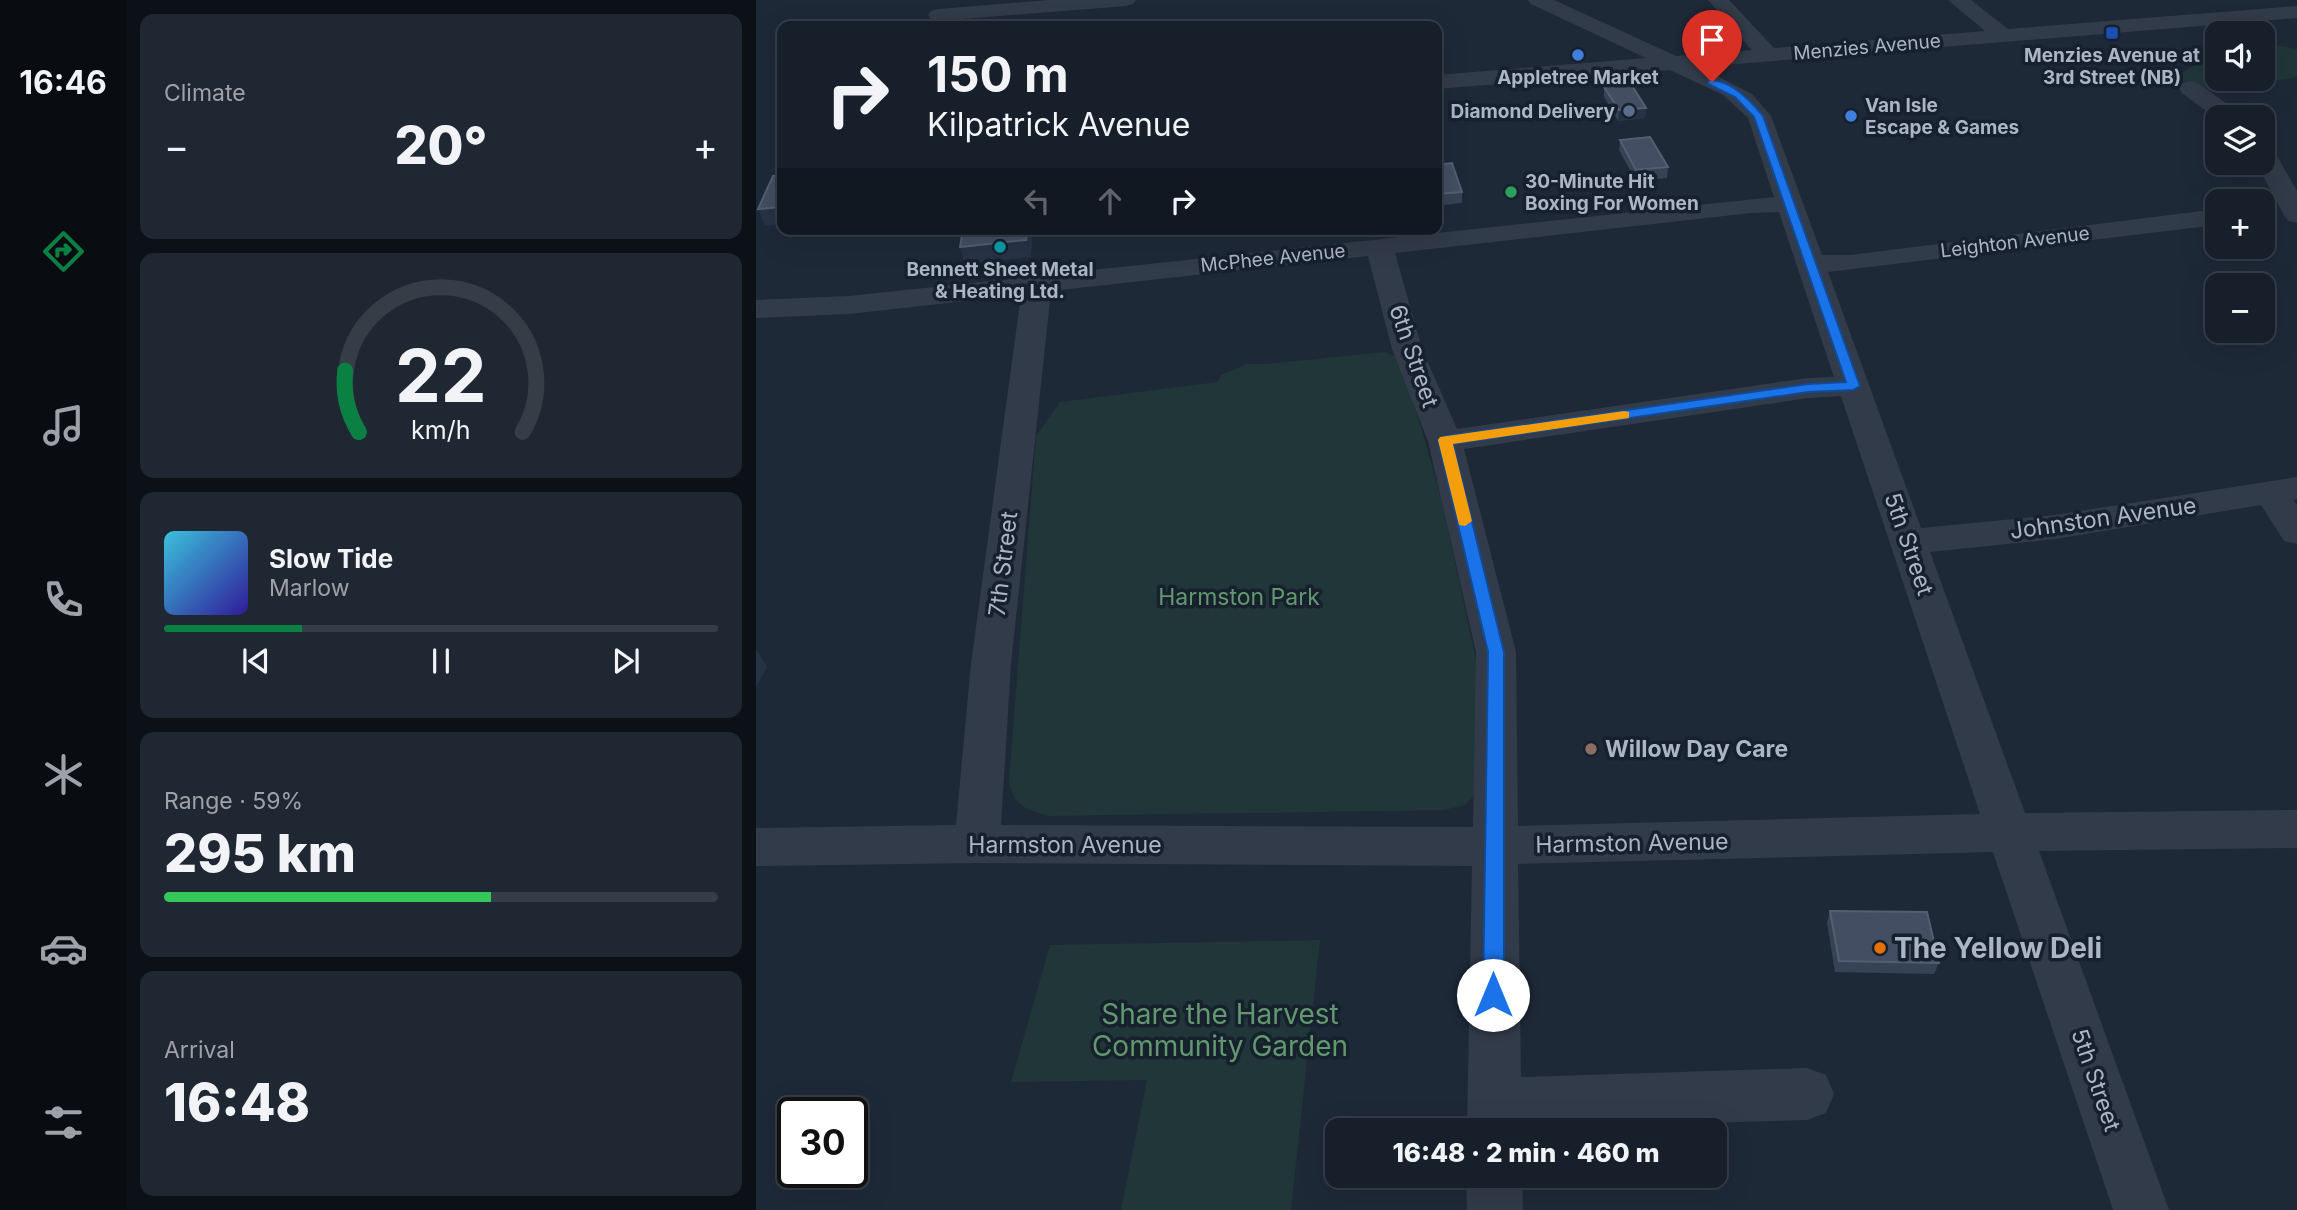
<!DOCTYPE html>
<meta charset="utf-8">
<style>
body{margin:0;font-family:Inter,sans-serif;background:#1f2732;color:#f1f3f6;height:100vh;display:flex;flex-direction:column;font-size:26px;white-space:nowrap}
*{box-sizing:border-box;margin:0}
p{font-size:23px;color:#9ea2a8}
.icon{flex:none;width:38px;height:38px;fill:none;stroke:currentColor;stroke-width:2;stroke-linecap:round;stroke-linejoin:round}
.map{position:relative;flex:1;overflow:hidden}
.drawer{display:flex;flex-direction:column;gap:14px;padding:14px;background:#0c1117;width:630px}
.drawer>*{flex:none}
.hud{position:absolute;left:21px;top:21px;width:665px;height:214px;border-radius:14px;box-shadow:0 7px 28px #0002,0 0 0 2px #353d47;background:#161f2a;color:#f1f3f6;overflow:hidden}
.fabs{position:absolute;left:1449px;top:21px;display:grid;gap:14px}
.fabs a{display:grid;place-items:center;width:70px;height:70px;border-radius:14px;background:#161f2a;box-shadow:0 7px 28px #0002,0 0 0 2px #353d47;font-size:35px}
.speed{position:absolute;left:21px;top:1097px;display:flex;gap:14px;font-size:35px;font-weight:700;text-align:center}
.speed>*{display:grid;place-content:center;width:91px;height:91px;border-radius:50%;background:#161f2a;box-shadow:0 7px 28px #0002,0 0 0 2px #353d47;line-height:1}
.speed .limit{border:4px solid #111;border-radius:10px;background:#fff;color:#111}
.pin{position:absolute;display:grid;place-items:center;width:60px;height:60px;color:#fff;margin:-72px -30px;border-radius:50% 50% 50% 0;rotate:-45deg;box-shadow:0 0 7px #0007}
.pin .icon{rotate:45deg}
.me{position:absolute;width:77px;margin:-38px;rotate:0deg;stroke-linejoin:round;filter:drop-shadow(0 0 5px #0008)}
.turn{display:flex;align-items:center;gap:24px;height:147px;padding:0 35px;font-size:32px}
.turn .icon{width:91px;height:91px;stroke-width:2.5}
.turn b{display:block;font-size:49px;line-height:60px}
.lanes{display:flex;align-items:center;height:66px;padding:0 35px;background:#0003;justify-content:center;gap:35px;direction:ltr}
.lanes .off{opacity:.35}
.big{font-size:52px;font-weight:800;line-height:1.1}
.drawer .card{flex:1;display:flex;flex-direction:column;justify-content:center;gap:10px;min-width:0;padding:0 24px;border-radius:14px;background:#1f2732}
.drawer .dial{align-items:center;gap:0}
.dial svg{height:182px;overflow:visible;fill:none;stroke:#353d47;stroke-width:7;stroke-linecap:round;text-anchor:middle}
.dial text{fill:#f1f3f6;stroke:none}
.song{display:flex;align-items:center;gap:21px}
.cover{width:84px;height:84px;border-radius:10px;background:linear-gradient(135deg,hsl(190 70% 55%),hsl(250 70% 35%))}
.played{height:7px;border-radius:4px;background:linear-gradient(90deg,#0b8043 25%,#353d47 25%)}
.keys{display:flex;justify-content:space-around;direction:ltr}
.heat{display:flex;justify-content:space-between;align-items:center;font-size:38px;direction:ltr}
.charge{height:10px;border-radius:5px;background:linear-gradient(90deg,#34c759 59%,#353d47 0)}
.trip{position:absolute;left:569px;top:1118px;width:402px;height:70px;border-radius:14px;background:#161f2a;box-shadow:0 7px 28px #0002,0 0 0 2px #353d47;font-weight:800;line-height:70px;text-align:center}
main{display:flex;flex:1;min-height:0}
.tabs{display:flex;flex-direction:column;width:126px;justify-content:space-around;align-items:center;background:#090c11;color:#9ea2a8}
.tabs .icon{width:49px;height:49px}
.tabs .selected{color:#0b8043}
.tabs b{font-size:32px;color:#f1f3f6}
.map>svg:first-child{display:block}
.green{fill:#203639}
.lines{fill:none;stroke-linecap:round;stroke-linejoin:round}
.minor{fill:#323b49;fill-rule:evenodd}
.wall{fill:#364255}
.shaded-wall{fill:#273345}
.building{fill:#434e62;stroke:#535e71;stroke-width:2}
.route{fill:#1a73e8;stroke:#114b97;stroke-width:2}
.slow{fill:#f59e0b}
.transit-dot{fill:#1a4fb4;stroke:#17202d;stroke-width:2.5}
.shop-dot{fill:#3f7fe0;stroke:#17202d;stroke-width:2.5}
.service-dot{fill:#5c6f8a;stroke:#17202d;stroke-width:2.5}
.leisure-dot{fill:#2e9e5b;stroke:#17202d;stroke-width:2.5}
.culture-dot{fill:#0f9aa8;stroke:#17202d;stroke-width:2.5}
.education-dot{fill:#8d6e63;stroke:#17202d;stroke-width:2.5}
.food-dot{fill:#e8710a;stroke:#17202d;stroke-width:2.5}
.labels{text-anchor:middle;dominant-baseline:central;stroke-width:7;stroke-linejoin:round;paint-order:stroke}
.far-street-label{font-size:19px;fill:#acb5c6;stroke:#17202d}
.far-poi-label{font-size:19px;font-weight:bold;fill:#acb5c6;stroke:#17202d}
.street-label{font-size:23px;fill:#acb5c6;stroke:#17202d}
.park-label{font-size:23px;fill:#62986f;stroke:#17202d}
.poi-label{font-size:23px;font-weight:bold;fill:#acb5c6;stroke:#17202d;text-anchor:start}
.near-poi-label{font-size:28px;font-weight:bold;fill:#acb5c6;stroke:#17202d;text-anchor:start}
.near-park-label{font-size:28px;fill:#62986f;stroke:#17202d}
</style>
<main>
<nav class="tabs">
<b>16:46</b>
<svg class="icon selected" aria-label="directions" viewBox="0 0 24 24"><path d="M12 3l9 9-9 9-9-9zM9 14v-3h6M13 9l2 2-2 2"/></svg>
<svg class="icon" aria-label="music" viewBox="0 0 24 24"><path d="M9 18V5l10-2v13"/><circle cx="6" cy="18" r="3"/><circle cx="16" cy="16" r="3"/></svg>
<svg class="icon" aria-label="phone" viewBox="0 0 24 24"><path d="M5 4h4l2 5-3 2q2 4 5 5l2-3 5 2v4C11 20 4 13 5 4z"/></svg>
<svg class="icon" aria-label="climate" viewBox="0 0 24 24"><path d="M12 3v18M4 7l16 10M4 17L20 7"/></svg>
<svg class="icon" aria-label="car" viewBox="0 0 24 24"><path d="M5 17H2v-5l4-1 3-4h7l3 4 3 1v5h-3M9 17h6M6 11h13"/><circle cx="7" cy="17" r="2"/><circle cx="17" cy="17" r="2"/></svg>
<svg class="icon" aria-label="filters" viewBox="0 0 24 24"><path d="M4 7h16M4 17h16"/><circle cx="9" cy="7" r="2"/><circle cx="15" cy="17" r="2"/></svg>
</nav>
<section class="drawer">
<div class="card"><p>Climate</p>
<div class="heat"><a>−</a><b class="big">20°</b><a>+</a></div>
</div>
<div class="card dial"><svg viewBox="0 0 100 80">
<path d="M14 69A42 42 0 1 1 86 69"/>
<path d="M14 69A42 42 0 0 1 8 42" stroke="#0b8043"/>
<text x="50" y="56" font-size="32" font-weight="700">22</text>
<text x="50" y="72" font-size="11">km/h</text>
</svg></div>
<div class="card">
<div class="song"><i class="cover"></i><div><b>Slow Tide</b><p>Marlow</p></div></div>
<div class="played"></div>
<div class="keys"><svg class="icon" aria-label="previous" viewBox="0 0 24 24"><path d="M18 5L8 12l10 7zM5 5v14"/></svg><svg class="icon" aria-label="pause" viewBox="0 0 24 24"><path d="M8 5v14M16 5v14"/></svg><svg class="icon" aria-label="next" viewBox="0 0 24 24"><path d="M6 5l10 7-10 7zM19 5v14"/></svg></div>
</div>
<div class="card"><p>Range · 59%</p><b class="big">295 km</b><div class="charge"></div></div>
<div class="card"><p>Arrival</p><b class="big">16:48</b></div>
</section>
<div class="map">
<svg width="1541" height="1210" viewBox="0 0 1541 1210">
<rect width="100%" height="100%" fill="#1e2938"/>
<!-- green -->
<g class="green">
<polygon points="1514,44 1541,49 1541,77 1468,89 1439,87 1419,77 1445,62 1461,60 1461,79 1507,79 1507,45"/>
<path d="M628,352l15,6 4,6 38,134 39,180 -5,117 -10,10 -21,5 -397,6c-22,-8 -34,-10 -38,-35l27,-345 24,-34 158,-20 3,-7 26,-11h21z"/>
<polygon points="564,940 535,1210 365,1210 391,1080 255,1082 294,945"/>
</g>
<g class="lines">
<!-- minor -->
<g class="minor">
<polygon points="294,0 380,0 377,4 370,6 182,21 175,19 172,15 175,11 182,9"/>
<path d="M772,0h26l122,56 76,-6 -44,-50h21l45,48 211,-17 -37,-31h23l37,29 289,-23v12l-597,49 52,27 19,22 51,139h28l367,-46v16l-389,47 93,256 134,-13 242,-38v22l-4,1 4,5v39l-13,-3 -23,-36 -206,34 -125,13 95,261 272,-3v38l-258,3 130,359h-56l-120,-358 -475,12 3,213 286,-9 19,7 8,19 -8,19 -19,7 -340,10 5,-264 -495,-3 -221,3v-38l200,-3 15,-161 50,-369 -172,19 -93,4v-18l93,-4 925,-99 -26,-79 -25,-23 -53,-25 -233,19v-14l209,-17 -115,-54zM1023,212l55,165 -26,1 -351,51 -35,-80 -27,-96 356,-40zM612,256l24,93 36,92 48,211 -3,175 -472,-2 10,-161 40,-373zM1085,396l139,418 -462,12 -2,-174 -52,-203 344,-51z"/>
<polygon points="1434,81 1442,83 1482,112 1486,117 1461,119 1426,93 1423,88 1426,83"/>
<polygon points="1507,145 1516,147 1541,191 1541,223 1532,221 1528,215 1500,163 1507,163"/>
<polygon points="710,1176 766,1176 767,1210 711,1210"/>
</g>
</g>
<!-- wall -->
<g class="wall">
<polygon points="848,87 890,108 889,118 862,121 848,97"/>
<polygon points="864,140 912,167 911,178 880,181 863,150"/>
<polygon points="681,165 706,192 706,203 681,206"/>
<polygon points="1074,911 1183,963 1178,974 1079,972 1071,923"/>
</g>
<!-- shaded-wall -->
<g class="shaded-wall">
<polygon points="890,108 889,118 862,121 863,110"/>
<polygon points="26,207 26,224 9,226 2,209"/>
<polygon points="271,229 277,229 275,257 209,264 204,247"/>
<polygon points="0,649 11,667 0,687"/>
</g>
<!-- building -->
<g class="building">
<polygon points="875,84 890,108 863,110 848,87"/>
<polygon points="894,137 912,167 880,170 864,140"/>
<polygon points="696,163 706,192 681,194 681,165"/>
<polygon points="26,175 26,207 2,209 17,176"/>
<polygon points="207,229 271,229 270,240 204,247"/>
<polygon points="1074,911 1171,912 1183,963 1083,961"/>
</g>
<!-- route -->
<path class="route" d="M952,80c22,-1 43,21 55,36l97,270 -7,4 -45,2 -355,52 51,208v343l-3,7 -8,3 -7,-3 -3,-7 5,-343 -50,-212 7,-4 363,-52 38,-2 -92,-265 -19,-20 -27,-13z"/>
<!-- slow -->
<polygon class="slow" points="868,411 873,412 873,418 697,444 716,521 709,526 703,525 682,440 684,437"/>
<!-- markers -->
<rect class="transit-dot" x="1349" y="26" width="14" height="14" rx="3.5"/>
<g class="shop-dot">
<circle cx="822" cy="55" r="7"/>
<circle cx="1095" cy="116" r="7"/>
</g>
<circle class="service-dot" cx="873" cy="111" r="7"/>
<circle class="leisure-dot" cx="755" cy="192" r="7"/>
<circle class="culture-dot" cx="244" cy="247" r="7"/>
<circle class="education-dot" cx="835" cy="749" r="7"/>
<circle class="food-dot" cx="1124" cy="948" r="7"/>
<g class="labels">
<!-- far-street labels -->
<g class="far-street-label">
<text transform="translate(1111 47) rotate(-5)">Menzies Avenue</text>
<text transform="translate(1259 242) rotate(-7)">Leighton Avenue</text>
<text transform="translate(517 258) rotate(-6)">McPhee Avenue</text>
</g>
<!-- far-poi labels -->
<g class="far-poi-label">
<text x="1356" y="55">Menzies Avenue at<tspan x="1356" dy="22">3rd Street (NB)</tspan></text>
<text x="822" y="77">Appletree Market</text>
<text x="1109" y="105" text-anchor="start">Van Isle<tspan x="1109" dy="22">Escape &amp; Games</tspan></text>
<text x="859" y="111" text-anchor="end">Diamond Delivery</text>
<text x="769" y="181" text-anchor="start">30-Minute Hit<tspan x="769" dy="22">Boxing For Women</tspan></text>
<text x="244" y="269">Bennett Sheet Metal<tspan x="244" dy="22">&amp; Heating Ltd.</tspan></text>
</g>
<!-- street labels -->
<g class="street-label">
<text transform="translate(658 356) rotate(71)">6th Street</text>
<text transform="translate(1347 518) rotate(-8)">Johnston Avenue</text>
<text transform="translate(1153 544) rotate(71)">5th Street</text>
<text transform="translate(247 564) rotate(-83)">7th Street</text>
<text transform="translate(876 843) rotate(-1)">Harmston Avenue</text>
<text x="309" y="845">Harmston Avenue</text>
<text transform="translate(1340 1080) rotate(71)">5th Street</text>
</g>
<!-- park labels -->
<g class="park-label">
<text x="483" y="597">Harmston Park</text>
</g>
<!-- poi labels -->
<g class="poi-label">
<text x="849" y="749">Willow Day Care</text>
</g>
<!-- near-poi labels -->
<g class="near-poi-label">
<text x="1138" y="948">The Yellow Deli</text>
</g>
<!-- near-park labels -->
<g class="near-park-label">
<text x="464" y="1014">Share the Harvest<tspan x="464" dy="32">Community Garden</tspan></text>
</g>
</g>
</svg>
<div class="fabs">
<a><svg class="icon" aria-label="sound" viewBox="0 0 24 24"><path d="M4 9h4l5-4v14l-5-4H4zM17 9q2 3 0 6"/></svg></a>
<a><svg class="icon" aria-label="layers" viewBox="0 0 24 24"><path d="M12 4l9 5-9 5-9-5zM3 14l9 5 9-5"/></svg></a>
<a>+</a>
<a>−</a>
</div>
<div class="speed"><div class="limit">30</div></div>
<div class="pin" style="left:956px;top:82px;background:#d93025"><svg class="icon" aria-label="arrive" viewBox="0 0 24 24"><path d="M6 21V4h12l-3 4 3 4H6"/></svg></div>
<svg class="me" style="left:737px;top:995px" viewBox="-20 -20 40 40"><circle r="19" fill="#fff"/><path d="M0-13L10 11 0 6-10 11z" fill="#1a73e8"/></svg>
<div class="trip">16:48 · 2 min · 460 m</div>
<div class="hud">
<div class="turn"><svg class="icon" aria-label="right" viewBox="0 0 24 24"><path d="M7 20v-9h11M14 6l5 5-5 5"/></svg><div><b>150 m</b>Kilpatrick Avenue</div></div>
<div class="lanes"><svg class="icon off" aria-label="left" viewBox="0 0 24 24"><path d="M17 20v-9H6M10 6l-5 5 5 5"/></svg><svg class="icon off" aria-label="ahead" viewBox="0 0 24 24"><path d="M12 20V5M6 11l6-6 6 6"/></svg><svg class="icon" aria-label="right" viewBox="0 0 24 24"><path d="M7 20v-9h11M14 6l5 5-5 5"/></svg></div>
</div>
</div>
</main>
